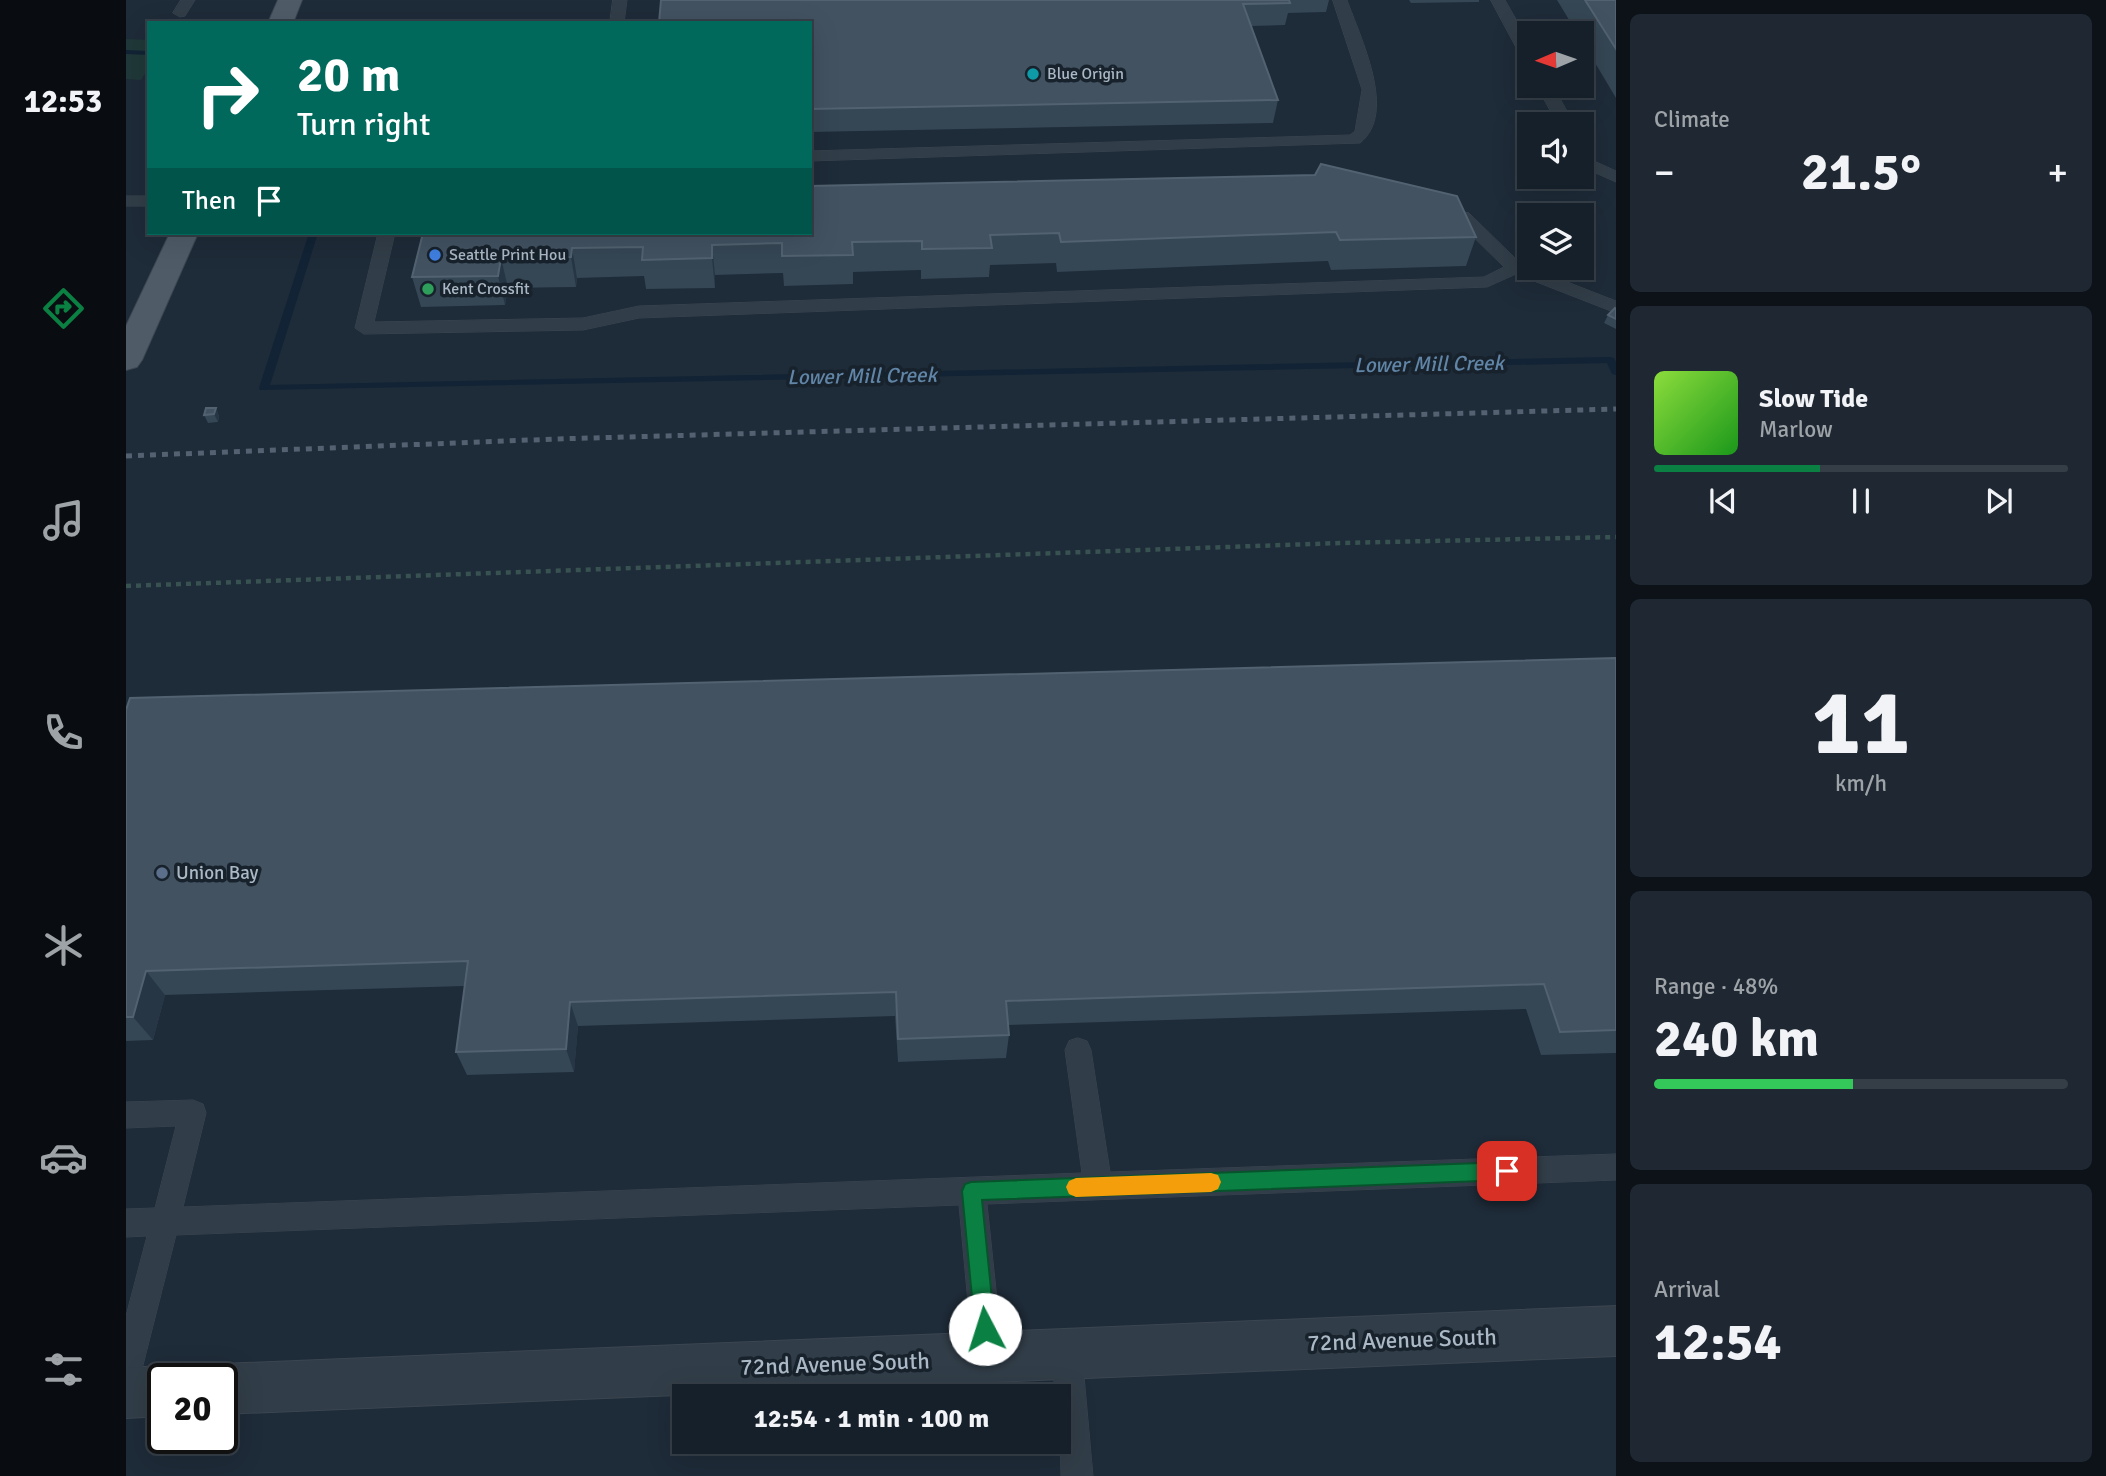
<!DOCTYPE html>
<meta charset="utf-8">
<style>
body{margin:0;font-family:Signika,sans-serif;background:#1f2832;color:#f1f3f6;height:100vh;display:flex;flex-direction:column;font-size:26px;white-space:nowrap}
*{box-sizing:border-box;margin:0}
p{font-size:23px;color:#9ea3a8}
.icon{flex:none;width:38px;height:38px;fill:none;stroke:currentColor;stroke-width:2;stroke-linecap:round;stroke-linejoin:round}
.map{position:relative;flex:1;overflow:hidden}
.side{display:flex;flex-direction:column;gap:14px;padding:14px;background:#0c1217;width:490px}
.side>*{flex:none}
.banner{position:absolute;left:21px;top:21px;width:665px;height:214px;border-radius:0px;box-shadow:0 7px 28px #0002,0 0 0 2px #353e47;background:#00695c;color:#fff;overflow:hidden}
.needle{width:46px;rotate:268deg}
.controls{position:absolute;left:1391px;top:21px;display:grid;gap:14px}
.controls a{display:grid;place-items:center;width:77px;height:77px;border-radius:0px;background:#16202a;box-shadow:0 7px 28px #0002,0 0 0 2px #353e47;font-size:35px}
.speed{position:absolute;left:21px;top:1363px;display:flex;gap:14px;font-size:35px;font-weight:700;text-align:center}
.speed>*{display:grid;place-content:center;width:91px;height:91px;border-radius:50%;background:#16202a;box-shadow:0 7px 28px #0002,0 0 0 2px #353e47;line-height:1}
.speed .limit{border:4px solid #111;border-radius:10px;background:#fff;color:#111}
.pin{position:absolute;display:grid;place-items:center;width:60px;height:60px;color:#fff;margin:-30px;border-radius:14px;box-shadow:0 4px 10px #0006}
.me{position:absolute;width:77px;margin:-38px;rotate:355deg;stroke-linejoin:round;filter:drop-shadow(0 0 5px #0008)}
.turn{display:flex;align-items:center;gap:24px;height:147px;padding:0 35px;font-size:32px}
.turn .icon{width:91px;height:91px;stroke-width:2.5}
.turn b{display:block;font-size:49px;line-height:60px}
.then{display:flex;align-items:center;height:66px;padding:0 35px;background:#0003;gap:14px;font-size:26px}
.big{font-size:52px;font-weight:700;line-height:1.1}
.side .tile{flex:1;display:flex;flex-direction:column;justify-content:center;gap:10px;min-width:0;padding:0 24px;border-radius:10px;background:#1f2832}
.side .dial{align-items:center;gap:0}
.dial b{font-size:91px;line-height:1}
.song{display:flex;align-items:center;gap:21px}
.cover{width:84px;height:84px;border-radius:10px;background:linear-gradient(135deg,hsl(90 70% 55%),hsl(120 70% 35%))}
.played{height:7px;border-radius:4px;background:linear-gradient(90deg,#0b8043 40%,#353e47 40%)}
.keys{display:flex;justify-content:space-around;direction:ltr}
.heat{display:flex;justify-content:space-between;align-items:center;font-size:38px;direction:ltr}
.charge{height:10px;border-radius:5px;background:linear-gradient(90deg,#34c759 48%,#353e47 0)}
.trip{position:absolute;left:546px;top:1384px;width:399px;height:70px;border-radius:0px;background:#16202a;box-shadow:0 7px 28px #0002,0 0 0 2px #353e47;font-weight:700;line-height:70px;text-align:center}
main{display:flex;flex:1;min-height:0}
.tab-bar{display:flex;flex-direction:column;width:126px;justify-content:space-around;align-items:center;background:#090d11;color:#9ea3a8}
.tab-bar .icon{width:49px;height:49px}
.tab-bar .active{color:#0b8043}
.tab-bar b{font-size:32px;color:#f1f3f6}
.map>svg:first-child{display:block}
.green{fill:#203839}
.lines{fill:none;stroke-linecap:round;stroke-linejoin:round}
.stream{fill:#112335;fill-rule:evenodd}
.service-casing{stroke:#3b4651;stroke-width:1}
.tertiary-casing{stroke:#3b4651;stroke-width:2}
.primary-casing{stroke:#3b4651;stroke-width:2}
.path{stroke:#385151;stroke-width:4.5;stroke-dasharray:5 5;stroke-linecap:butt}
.service{fill:#313d48;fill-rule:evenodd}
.tertiary{fill:#313d48;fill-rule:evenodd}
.primary{fill:#4f5c68;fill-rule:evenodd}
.rail{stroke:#536170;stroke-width:5;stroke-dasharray:6 6;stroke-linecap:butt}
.wall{fill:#354654}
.shaded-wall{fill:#263644}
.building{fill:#425261;stroke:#526270;stroke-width:2}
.route{fill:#0b8043;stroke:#07532c;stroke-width:2}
.slow{fill:#f59e0b}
.culture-dot{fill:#0f9aa8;stroke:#17222c;stroke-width:2.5}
.shop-dot{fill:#3f7fe0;stroke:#17222c;stroke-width:2.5}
.leisure-dot{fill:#2e9e5b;stroke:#17222c;stroke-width:2.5}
.service-dot{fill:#5c6f8a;stroke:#17222c;stroke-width:2.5}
.labels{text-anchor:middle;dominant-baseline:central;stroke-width:7;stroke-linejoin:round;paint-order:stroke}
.far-poi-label{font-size:16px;fill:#abb8c5;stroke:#17222c;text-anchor:start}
.poi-label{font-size:19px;fill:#abb8c5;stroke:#17222c;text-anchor:start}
.water-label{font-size:21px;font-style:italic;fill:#6185a7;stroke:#17222c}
.near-street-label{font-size:23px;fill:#abb8c5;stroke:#17222c}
</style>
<main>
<nav class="tab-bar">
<b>12:53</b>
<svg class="icon active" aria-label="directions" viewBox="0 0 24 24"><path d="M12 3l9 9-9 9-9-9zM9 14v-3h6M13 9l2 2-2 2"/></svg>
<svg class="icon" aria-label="music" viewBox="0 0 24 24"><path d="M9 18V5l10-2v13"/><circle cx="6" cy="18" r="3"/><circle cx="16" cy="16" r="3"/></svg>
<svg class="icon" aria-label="phone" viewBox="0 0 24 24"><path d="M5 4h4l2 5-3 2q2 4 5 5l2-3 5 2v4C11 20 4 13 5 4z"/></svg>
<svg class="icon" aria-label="climate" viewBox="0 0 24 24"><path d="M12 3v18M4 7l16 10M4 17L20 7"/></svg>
<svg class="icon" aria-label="car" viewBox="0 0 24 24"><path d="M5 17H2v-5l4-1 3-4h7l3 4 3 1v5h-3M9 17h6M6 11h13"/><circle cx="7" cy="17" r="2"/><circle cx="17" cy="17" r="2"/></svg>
<svg class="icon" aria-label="filters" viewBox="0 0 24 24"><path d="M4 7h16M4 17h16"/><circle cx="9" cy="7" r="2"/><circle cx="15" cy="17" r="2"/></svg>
</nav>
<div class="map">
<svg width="1490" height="1476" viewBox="0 0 1490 1476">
<rect width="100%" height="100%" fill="#1e2b38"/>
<!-- green -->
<polygon class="green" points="0,39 23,40 23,67 15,80 0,79"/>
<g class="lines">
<!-- stream -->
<g class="stream">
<polygon points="0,50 23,51 23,55 0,54"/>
<polygon points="183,233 192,233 144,385 1484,357 1488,358 1490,362 1490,375 1486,374 1481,363 134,390 133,388"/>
</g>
<defs>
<g id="service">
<polygon points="55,0 69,0 59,16 54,17 47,13"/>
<polygon points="487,0 501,0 498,23 484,23"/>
<path d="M1207,0h14c13,37 51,113 13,143l-550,18v-10l540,-16 5,-4 7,-41z"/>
<polygon points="1365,0 1379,0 1404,44 1404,62 1396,58"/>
<polygon points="1411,86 1427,86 1448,124 1432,124"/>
<polygon points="1456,148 1462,150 1468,161 1490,171 1490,182 1456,167"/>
<rect x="0" y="196" width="23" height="10"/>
<polygon points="1316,207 1343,213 1395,264 1490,301 1490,313 1390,274 1361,287 513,318 457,330 238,334 229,328 252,233 269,233 248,322 457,318 513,306 1358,277 1378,267 1331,221 1310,216 1308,212 1310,208"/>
<polygon points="952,1038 961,1041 965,1050 984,1172 1490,1154 1490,1180 861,1204 877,1357 873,1368 862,1372 851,1368 847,1357 833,1205 50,1235 15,1373 11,1384 0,1388 0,1316 21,1236 0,1237 0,1209 29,1208 50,1126 0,1128 0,1102 67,1100 77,1104 80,1113 57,1207 956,1173 939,1050 943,1041"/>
<polygon points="941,1339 951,1344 956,1354 967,1476 935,1476 933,1396 929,1396 926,1354 931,1344"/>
</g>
<g id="tertiary">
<polygon points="1490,1306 1490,1356 96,1414 96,1379 75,1379 78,1371 96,1364"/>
<polygon points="37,1366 55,1373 58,1379 37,1379 37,1416 0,1418 0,1368"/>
</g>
<g id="primary">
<polygon points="152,0 176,0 167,23 142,23"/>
<polygon points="44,233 72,233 16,360 11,367 0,370 0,326"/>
</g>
</defs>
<!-- service casing -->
<use href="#service" class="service-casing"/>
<!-- tertiary casing -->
<use href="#tertiary" class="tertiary-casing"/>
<!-- primary casing -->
<use href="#primary" class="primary-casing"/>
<!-- path -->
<polyline class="path" points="0,586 1214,543 1490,537"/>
<!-- service -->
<use href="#service" class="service"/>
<!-- tertiary -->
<use href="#tertiary" class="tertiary"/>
<!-- primary -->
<use href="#primary" class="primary"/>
<!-- rail -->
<polyline class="rail" points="0,456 430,439 1490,409"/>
</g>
<!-- wall -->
<g class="wall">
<polygon points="535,0 1203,0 1200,12 1162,13 1159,25 1125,26 1152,100 1147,123 684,132 684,23"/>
<polygon points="1283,0 1353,0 1353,2 1285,3"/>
<polygon points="1431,0 1490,0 1490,98 1456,41 1456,33 1451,33"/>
<polygon points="684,186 1350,237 1340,266 1205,270 1202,261 931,272 930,263 864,265 863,277 795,279 795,270 727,272 727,284 658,286 657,273 589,275 589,288 520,289 518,276 451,278 450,287 382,288 379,305 295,307 286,277"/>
<polygon points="1490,309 1490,329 1478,323 1482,315"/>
<polygon points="90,408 93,416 92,422 82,423 78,415"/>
<polygon points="1490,658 1490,1053 1415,1055 1400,1009 882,1025 883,1035 880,1058 772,1062 769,1016 452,1026 448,1072 341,1075 330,1052 339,986 39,995 27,1040 0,1041 0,710"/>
</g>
<!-- shaded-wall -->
<g class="shaded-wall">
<polygon points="586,245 589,275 589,288 586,258"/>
<polygon points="446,248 451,278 450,287 445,257"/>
<polygon points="375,258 382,288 379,305 372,276"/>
<polygon points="90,408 93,416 92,422 88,414"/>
<polygon points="20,971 39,995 27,1040 7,1017"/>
<polygon points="444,1002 452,1026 448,1072 440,1049"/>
</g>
<!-- building -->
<g class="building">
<polygon points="535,0 1163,0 1164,3 1117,4 1152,100 684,109 684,23 533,23"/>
<polygon points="1459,0 1490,0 1490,49"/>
<polygon points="1195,164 1331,196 1350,237 1214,240 1210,232 935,242 933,233 864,235 866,248 796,249 796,241 726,242 727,255 656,256 656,243 586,245 586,258 516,260 517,247 446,248 445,257 375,258 372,276 286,277 297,233 684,233 684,186 1189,175"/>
<polygon points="1489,308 1490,309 1490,319 1482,315"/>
<polygon points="80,408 90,408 88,414 78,415"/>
<polygon points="1490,658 1490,1030 1434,1032 1418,984 880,1001 883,1035 772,1039 770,992 444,1002 440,1049 330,1052 342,961 20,971 7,1017 0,1017 0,710 4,698"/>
</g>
<!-- route -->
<polygon class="route" points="1381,1162 1388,1164 1391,1171 1388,1178 1381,1180 856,1200 869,1329 866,1337 859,1340 852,1337 849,1329 836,1191 839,1184 845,1182"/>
<!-- slow -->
<polygon class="slow" points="1085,1173 1092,1175 1095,1182 1092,1189 1085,1192 950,1197 943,1194 940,1187 943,1181 950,1178"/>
<!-- markers -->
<circle class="culture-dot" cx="907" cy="74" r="7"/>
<circle class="shop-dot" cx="309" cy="255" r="7"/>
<circle class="leisure-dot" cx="302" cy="289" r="7"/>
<circle class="service-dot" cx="36" cy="873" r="7"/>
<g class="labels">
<!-- far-poi labels -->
<g class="far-poi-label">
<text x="921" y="74">Blue Origin</text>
<text x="323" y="255">Seattle Print Hou</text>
<text x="316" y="289">Kent Crossfit</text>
</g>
<!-- poi labels -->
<g class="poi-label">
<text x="50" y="873">Union Bay</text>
</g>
<!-- water labels -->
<g class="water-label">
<text transform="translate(1303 364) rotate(-1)">Lower Mill Creek</text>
<text transform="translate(736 376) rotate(-1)">Lower Mill Creek</text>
</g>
<!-- near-street labels -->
<g class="near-street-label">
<text transform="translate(1276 1340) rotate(-2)">72nd Avenue South</text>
<text transform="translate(709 1364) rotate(-2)">72nd Avenue South</text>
</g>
</g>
</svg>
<div class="controls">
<a><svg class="needle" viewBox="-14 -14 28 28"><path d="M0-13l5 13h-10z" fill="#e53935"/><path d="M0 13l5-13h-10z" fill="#9ea3a8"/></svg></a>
<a><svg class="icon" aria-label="sound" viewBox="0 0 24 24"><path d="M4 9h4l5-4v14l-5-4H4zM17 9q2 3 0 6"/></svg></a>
<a><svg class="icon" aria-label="layers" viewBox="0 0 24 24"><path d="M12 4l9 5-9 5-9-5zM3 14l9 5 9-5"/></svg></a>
</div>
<div class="speed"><div class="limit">20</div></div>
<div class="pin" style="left:1381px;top:1171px;background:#d93025"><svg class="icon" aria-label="arrive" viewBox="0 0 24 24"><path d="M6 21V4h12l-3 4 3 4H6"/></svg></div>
<svg class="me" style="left:859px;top:1329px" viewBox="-20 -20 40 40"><circle r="19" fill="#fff"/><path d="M0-13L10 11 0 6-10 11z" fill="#0b8043"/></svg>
<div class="trip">12:54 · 1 min · 100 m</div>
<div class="banner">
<div class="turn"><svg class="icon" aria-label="right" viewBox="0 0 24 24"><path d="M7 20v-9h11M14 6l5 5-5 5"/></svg><div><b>20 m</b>Turn right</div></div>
<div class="then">Then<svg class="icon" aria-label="arrive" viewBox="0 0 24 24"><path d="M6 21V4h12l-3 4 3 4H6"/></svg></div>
</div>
</div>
<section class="side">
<div class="tile"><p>Climate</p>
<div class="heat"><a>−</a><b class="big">21.5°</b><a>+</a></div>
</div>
<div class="tile">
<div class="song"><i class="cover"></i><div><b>Slow Tide</b><p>Marlow</p></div></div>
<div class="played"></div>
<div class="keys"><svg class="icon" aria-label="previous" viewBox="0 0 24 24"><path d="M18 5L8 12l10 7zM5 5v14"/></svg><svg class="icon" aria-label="pause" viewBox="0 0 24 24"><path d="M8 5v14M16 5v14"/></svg><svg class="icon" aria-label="next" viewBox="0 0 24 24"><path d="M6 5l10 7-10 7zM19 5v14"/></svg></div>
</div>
<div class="tile dial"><b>11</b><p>km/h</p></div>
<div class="tile"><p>Range · 48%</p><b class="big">240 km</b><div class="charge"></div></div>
<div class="tile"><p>Arrival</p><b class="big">12:54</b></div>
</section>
</main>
